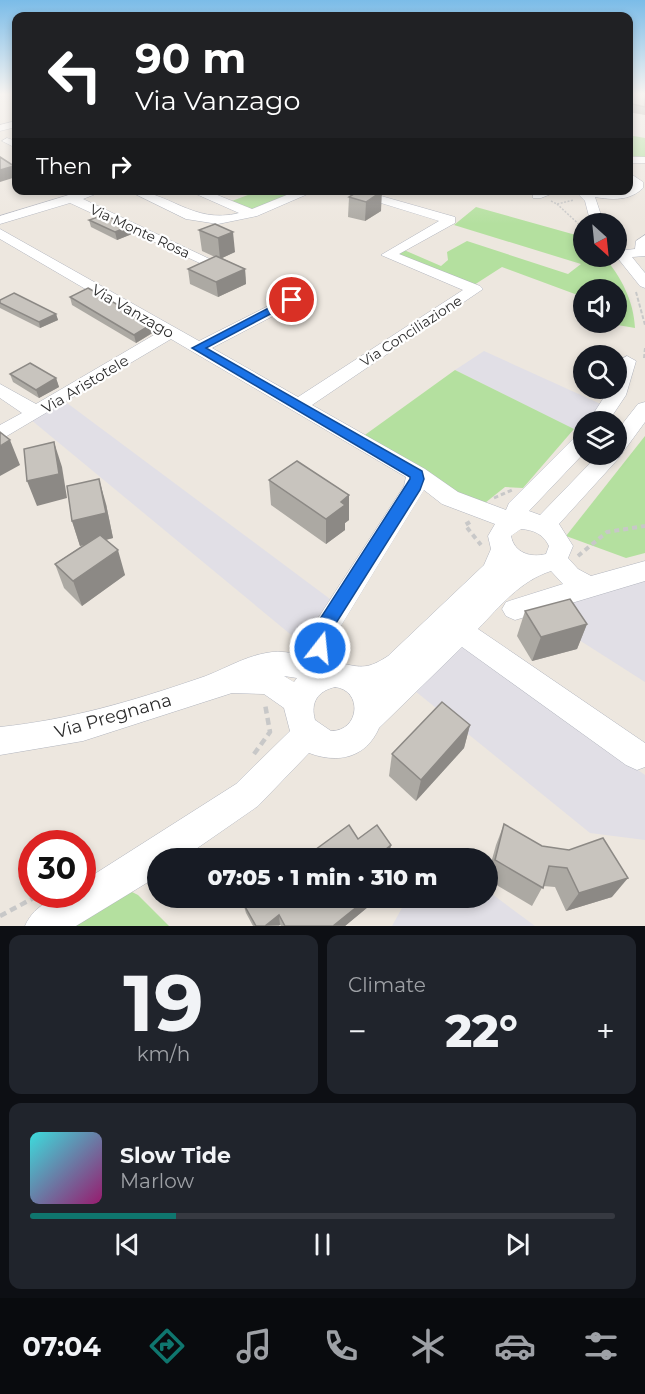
<!DOCTYPE html>
<meta charset="utf-8">
<style>
body{margin:0;font-family:Montserrat,sans-serif;background:#20242c;color:#f1f3f6;height:100vh;display:flex;flex-direction:column;font-size:22px;white-space:nowrap}
*{box-sizing:border-box;margin:0}
p{font-size:20px;color:#9ea1a6}
.icon{flex:none;width:33px;height:33px;fill:none;stroke:currentColor;stroke-width:2;stroke-linecap:round;stroke-linejoin:round}
.map{position:relative;height:926px;overflow:hidden}
.details{display:flex;flex-direction:column;gap:9px;padding:9px;background:#0d0f14;flex:1}
.details>*{flex:none}
.top-card{position:absolute;left:12px;top:12px;width:621px;height:183px;border-radius:12px;box-shadow:0 3px 9px #0003;background:#202124;color:#fff;overflow:hidden}
.needle{width:39px;rotate:153deg}
.buttons{position:absolute;left:573px;top:213px;display:grid;gap:12px}
.buttons a{display:grid;place-items:center;width:54px;height:54px;border-radius:50%;background:#171b24;box-shadow:0 3px 9px #0003;font-size:30px}
.speed{position:absolute;left:18px;top:830px;display:flex;gap:12px;font-size:30px;font-weight:700;text-align:center}
.speed>*{display:grid;place-content:center;width:78px;height:78px;border-radius:50%;background:#171b24;box-shadow:0 3px 9px #0003;line-height:1}
.speed .limit{border:9px solid #d22;background:#fff;color:#111}
.pin{position:absolute;display:grid;place-items:center;width:51px;height:51px;color:#fff;margin:-26px;border:3px solid #fff;border-radius:50%;box-shadow:0 2px 6px #0007}
.me{position:absolute;width:66px;margin:-33px;rotate:16deg;stroke-linejoin:round;filter:drop-shadow(0 0 4px #0008)}
.turn{display:flex;align-items:center;gap:21px;height:126px;padding:0 24px;font-size:27px}
.turn .icon{width:78px;height:78px;stroke-width:2.5}
.turn b{display:block;font-size:42px;line-height:51px}
.then{display:flex;align-items:center;height:57px;padding:0 24px;background:#0003;gap:12px;font-size:22px}
.big{font-size:45px;font-weight:800;line-height:1.1}
.details .tile{flex:1;display:flex;flex-direction:column;justify-content:center;gap:9px;min-width:0;padding:0 21px;border-radius:12px;background:#20242c}
.details .dial{align-items:center;gap:0}
.dial b{font-size:78px;line-height:1}
.song{display:flex;align-items:center;gap:18px}
.cover{width:72px;height:72px;border-radius:9px;background:linear-gradient(135deg,hsl(180 70% 55%),hsl(320 70% 35%))}
.played{height:6px;border-radius:3px;background:linear-gradient(90deg,#0f766e 25%,#363941 25%)}
.keys{display:flex;justify-content:space-around;direction:ltr}
.heat{display:flex;justify-content:space-between;align-items:center;font-size:33px;direction:ltr}
.details .tiles{flex:1;display:grid;gap:9px;grid-template-columns:1fr 1fr}
.tile:last-child{grid-column:span 2}
.trip{position:absolute;left:147px;top:848px;width:351px;height:60px;border-radius:30px;background:#171b24;box-shadow:0 3px 9px #0003;font-weight:800;line-height:60px;text-align:center}
.menu{display:flex;height:96px;justify-content:space-around;align-items:center;background:#090b0e;color:#9ea1a6}
.menu .icon{width:42px;height:42px}
.menu .active{color:#0f766e}
.menu b{font-size:27px;color:#f1f3f6}
.map>svg:first-child{display:block}
.industrial{fill:#e1dfe6}
.green{fill:#b4e09f}
.lines{fill:none;stroke-linecap:round;stroke-linejoin:round}
.minor-casing{stroke:#b2b5be;stroke-width:1}
.path-far4{stroke:#c8c8c8;stroke-width:1.5;stroke-dasharray:2 1.5;stroke-linecap:butt}
.path-far3{stroke:#c8c8c8;stroke-width:2;stroke-dasharray:4 2;stroke-linecap:butt}
.path-far2{stroke:#c8c8c8;stroke-width:3;stroke-dasharray:4.5 3;stroke-linecap:butt}
.path-far1{stroke:#c8c8c8;stroke-width:4;stroke-dasharray:5 4;stroke-linecap:butt}
.path{stroke:#c8c8c8;stroke-width:4.5;stroke-dasharray:7 4.5;stroke-linecap:butt}
.minor{fill:#fff;fill-rule:evenodd}
.wall{fill:#aca9a3}
.shaded-wall{fill:#8c8985}
.building{fill:#c8c4be;stroke:#8c8985;stroke-width:1.5}
.route{fill:#1a73e8;stroke:#114b97;stroke-width:1.5}
.labels{text-anchor:middle;dominant-baseline:central;stroke-width:4.5;stroke-linejoin:round;paint-order:stroke}
.far-street-label{font-size:14px;fill:#2c2c2c;stroke:#fff}
.street-label{font-size:15px;fill:#2c2c2c;stroke:#fff}
.near-street-label{font-size:18px;fill:#2c2c2c;stroke:#fff}
</style>
<div class="map">
<svg width="645" height="926" viewBox="0 0 645 926">
<rect width="100%" height="100%" fill="#ede7df"/>
<!-- industrial -->
<g class="industrial">
<polygon points="484,351 614,410 604,421 584,422 583,434 455,370"/>
<polygon points="63,400 330,599 301,643 30,419"/>
<polygon points="645,576 645,682 576,638 548,603"/>
<polygon points="451,635 645,775 645,840 590,833 404,682"/>
<polygon points="488,891 535,926 392,926 408,897 488,897"/>
</g>
<!-- green -->
<g class="green">
<polygon points="628,135 645,138 645,157 629,156"/>
<polygon points="259,191 276,191 290,196 253,210 229,202"/>
<path d="M476,207l107,30 1,19 20,1c17,19 30,45 31,71l-29,-5 10,-1v-32h-32l-1,7 -81,-30 -28,18 -76,-30 6,-5 37,16 7,-6 -1,-8 20,-11 101,33 13,-10 -127,-39z"/>
<polygon points="455,370 574,429 523,488 505,487 485,503 466,497 362,437"/>
<polygon points="645,436 645,553 626,558 566,536"/>
<polygon points="132,892 138,895 169,926 68,926 123,894"/>
</g>
<g class="lines">
<defs>
<g id="minor">
<polygon points="16,121 16,127 0,131 0,125"/>
<polygon points="7,138 16,141 16,148 2,141"/>
<rect x="628" y="157" width="17" height="6"/>
<path d="M628,172l15,10v6c-13,13 -31,12 -48,9l9,27h-13l-6,-23 -11,-11h54l4,-5 -4,-3z"/>
<polygon points="85,190 106,190 83,199 216,262 209,266 204,265 70,203 0,224 0,216"/>
<path d="M127,190c42,0 65,35 112,23l-52,-23h18l47,19 47,-19h18l-60,26 -39,8 -32,-5z"/>
<path d="M339,190h21l95,27v6l-56,31 81,32 3,3 -171,116 113,64 33,23 48,18 3,-7 68,-68 7,-1v19l-55,58 11,4 59,-61h17v-22l22,-28 7,-2v20l-27,37 -59,65 14,22 -5,12 10,11 13,7 54,-15v20l-130,39 -9,-4 -4,-7 4,-7 57,-18 -12,-13c-31,10 -51,35 -73,58l167,114v24l-8,3 -11,-5 -164,-118 -83,81c-13,30 -41,36 -70,25l-51,53 -75,52h-25v18l-82,50h-51c10,-23 34,-32 57,-32v-12l154,-98 54,-53 -6,-23 -20,-14 -32,-1 -149,48 -83,14v-28c68,-7 133,-26 197,-48 23,-7 45,-22 69,-26 15,-3 30,0 45,6l-5,-16 5,-14 93,-143 2,-9 -235,-138 -171,101v-15l22,-12 -22,-15v-14l36,20 123,-72 -159,-93v-10l199,112 87,-44h12l2,3 -2,3 -86,45 86,49 165,-107 -82,-35 58,-34zM424,490l18,14 53,20 -7,12 3,13 -7,16 -96,91c-20,13 -26,12 -48,7l-7,-24zM521,529c13,1 22,5 28,17l-3,8c-15,4 -32,-1 -35,-18zM284,676l13,2 -3,4zM335,687c28,3 25,44 -4,44l-16,-11c-5,-18 3,-29 20,-33z"/>
<polygon points="540,190 561,190 541,198 533,198 533,192"/>
<polygon points="645,235 645,256 632,257 645,273 645,288 640,286 616,256 616,242 626,250 635,249 636,241"/>
<polygon points="627,356 636,361 626,395 608,422 588,422 610,388 616,388 618,361"/>
</g>
</defs>
<!-- minor casing -->
<use href="#minor" class="minor-casing"/>
<!-- path-far4 -->
<g class="path-far4">
<polyline points="551,201 557,204 574,200"/>
<polyline points="557,204 584,229"/>
</g>
<!-- path-far3 -->
<g class="path-far3">
<polyline points="636,292 645,325"/>
<polyline points="644,358 645,348"/>
</g>
<!-- path-far2 -->
<polyline class="path-far2" points="494,498 512,490"/>
<!-- path-far1 -->
<g class="path-far1">
<polyline points="470,522 465,525 481,545"/>
<polyline points="578,556 607,532 645,526"/>
</g>
<!-- path -->
<g class="path">
<polyline points="254,754 270,732 265,704"/>
<polyline points="0,916 41,894"/>
</g>
<!-- minor -->
<use href="#minor" class="minor"/>
</g>
<!-- wall -->
<g class="wall">
<polygon points="628,94 645,94 645,115 628,112"/>
<polygon points="360,190 381,211 365,221 348,217 349,197"/>
<polygon points="89,220 132,234 117,240 91,227"/>
<polygon points="215,224 235,252 222,258 245,269 246,284 218,297 190,284 188,269 215,257 202,251 199,230"/>
<polygon points="70,297 152,324 154,332 136,343 72,305"/>
<polygon points="0,300 56,314 58,320 40,328 0,308"/>
<polygon points="10,374 56,378 59,387 39,398 13,382"/>
<polygon points="269,480 349,495 349,520 345,523 345,530 326,544 271,505"/>
<polygon points="106,504 113,538 106,540 125,575 82,606 64,588 55,564 83,545 80,546 72,521"/>
<polygon points="525,611 587,624 577,649 532,661 517,636"/>
<polygon points="470,725 464,748 416,801 389,776 392,754"/>
<polygon points="504,824 612,897 566,911 555,887 543,886 532,906 488,880 488,874 496,845"/>
<polygon points="251,897 380,897 345,926 281,926 280,925 279,926 253,926 246,913 243,903"/>
</g>
<!-- shaded-wall -->
<g class="shaded-wall">
<polygon points="14,166 16,177 0,182 0,170"/>
<polygon points="382,191 381,211 365,221 366,202"/>
<polygon points="130,226 132,234 117,240 115,232"/>
<polygon points="233,232 235,252 220,259 218,238"/>
<polygon points="245,269 246,284 218,297 216,282"/>
<polygon points="56,314 58,320 40,328 39,322"/>
<polygon points="152,324 154,332 136,343 134,335"/>
<polygon points="56,378 59,387 39,398 36,390"/>
<polygon points="10,440 20,465 0,476 0,446"/>
<polygon points="54,442 62,467 67,498 37,506 27,481"/>
<polygon points="99,479 106,504 113,538 80,546 72,521"/>
<polygon points="349,495 349,520 345,523 345,530 326,544 326,519 341,502"/>
<polygon points="118,550 125,575 82,606 73,581"/>
<polygon points="587,624 577,649 532,661 541,637"/>
<polygon points="470,725 464,748 416,801 421,780"/>
<polygon points="391,845 389,856 387,858 375,858"/>
<polygon points="628,878 612,897 566,911 579,893"/>
<polygon points="369,897 380,897 345,926 333,926"/>
<polygon points="279,915 280,925 265,926"/>
</g>
<!-- building -->
<g class="building">
<polygon points="628,94 645,94 645,107 628,103"/>
<polygon points="0,157 14,166 0,170"/>
<polygon points="360,190 380,190 382,191 366,202 349,197"/>
<polygon points="104,215 130,226 115,232 89,220"/>
<polygon points="215,224 233,232 218,238 199,230"/>
<polygon points="216,256 245,269 216,282 188,269"/>
<polygon points="88,288 152,324 134,335 70,297"/>
<polygon points="14,293 56,314 39,322 0,303 0,300"/>
<polygon points="30,363 56,378 36,390 10,374"/>
<polygon points="0,432 10,440 0,446"/>
<polygon points="54,442 59,474 27,481 24,449"/>
<polygon points="297,461 349,495 341,502 345,505 326,519 269,480"/>
<polygon points="99,479 106,513 72,521 67,486"/>
<polygon points="100,535 118,550 73,581 55,564"/>
<polygon points="570,599 587,624 541,637 525,611"/>
<polygon points="442,702 470,725 421,780 392,754"/>
<polygon points="504,824 542,846 569,850 603,838 628,878 579,893 567,868 549,866 543,888 495,860"/>
<polygon points="349,825 358,839 377,825 391,845 375,858 304,858"/>
<polygon points="251,897 369,897 333,926 285,926 279,915 265,926 256,926 243,903"/>
</g>
<!-- sky -->
<linearGradient id="sky" x2="0" y2="1"><stop stop-color="#7bbce8"/><stop offset="0.42" stop-color="#f7f4f1"/><stop offset="1" stop-color="#f7f4f1" stop-opacity="0"/></linearGradient>
<rect width="645" height="224" fill="url(#sky)"/>
<!-- route -->
<polygon class="route" points="288,298 297,300 206,348 422,471 424,479 420,490 331,631 327,653 320,655 314,653 311,637 318,622 410,479 410,477 192,348"/>
<g class="labels">
<!-- far-street labels -->
<g class="far-street-label">
<text transform="translate(140 231) rotate(25)">Via Monte Rosa</text>
<text transform="translate(411 331) rotate(-33)">Via Conciliazione</text>
</g>
<!-- street labels -->
<g class="street-label">
<text transform="translate(133 311) rotate(30)">Via Vanzago</text>
<text transform="translate(85 384) rotate(-31)">Via Aristotele</text>
</g>
<!-- near-street labels -->
<g class="near-street-label">
<text transform="translate(113 716) rotate(-16)">Via Pregnana</text>
</g>
</g>
</svg>
<div class="buttons">
<a><svg class="needle" viewBox="-14 -14 28 28"><path d="M0-13l5 13h-10z" fill="#e53935"/><path d="M0 13l5-13h-10z" fill="#9ea1a6"/></svg></a>
<a><svg class="icon" aria-label="sound" viewBox="0 0 24 24"><path d="M4 9h4l5-4v14l-5-4H4zM17 9q2 3 0 6"/></svg></a>
<a><svg class="icon" aria-label="search" viewBox="0 0 24 24"><circle cx="10" cy="10" r="6"/><path d="M15 15l6 6"/></svg></a>
<a><svg class="icon" aria-label="layers" viewBox="0 0 24 24"><path d="M12 4l9 5-9 5-9-5zM3 14l9 5 9-5"/></svg></a>
</div>
<div class="speed"><div class="limit">30</div></div>
<div class="pin" style="left:292px;top:300px;background:#d93025"><svg class="icon" aria-label="arrive" viewBox="0 0 24 24"><path d="M6 21V4h12l-3 4 3 4H6"/></svg></div>
<svg class="me" style="left:320px;top:648px" viewBox="-20 -20 40 40"><circle r="17" fill="#1a73e8" stroke="#fff" stroke-width="3"/><path d="M0-11L8 9 0 5-8 9z" fill="#fff"/></svg>
<div class="trip">07:05 · 1 min · 310 m</div>
<div class="top-card">
<div class="turn"><svg class="icon" aria-label="left" viewBox="0 0 24 24"><path d="M17 20v-9H6M10 6l-5 5 5 5"/></svg><div><b>90 m</b>Via Vanzago</div></div>
<div class="then">Then<svg class="icon" aria-label="right" viewBox="0 0 24 24"><path d="M7 20v-9h11M14 6l5 5-5 5"/></svg></div>
</div>
</div>
<section class="details">
<div class="tiles">
<div class="tile dial"><b>19</b><p>km/h</p></div>
<div class="tile"><p>Climate</p>
<div class="heat"><a>−</a><b class="big">22°</b><a>+</a></div>
</div>
<div class="tile">
<div class="song"><i class="cover"></i><div><b>Slow Tide</b><p>Marlow</p></div></div>
<div class="played"></div>
<div class="keys"><svg class="icon" aria-label="previous" viewBox="0 0 24 24"><path d="M18 5L8 12l10 7zM5 5v14"/></svg><svg class="icon" aria-label="pause" viewBox="0 0 24 24"><path d="M8 5v14M16 5v14"/></svg><svg class="icon" aria-label="next" viewBox="0 0 24 24"><path d="M6 5l10 7-10 7zM19 5v14"/></svg></div>
</div>
</div>
</section>
<nav class="menu">
<b>07:04</b>
<svg class="icon active" aria-label="directions" viewBox="0 0 24 24"><path d="M12 3l9 9-9 9-9-9zM9 14v-3h6M13 9l2 2-2 2"/></svg>
<svg class="icon" aria-label="music" viewBox="0 0 24 24"><path d="M9 18V5l10-2v13"/><circle cx="6" cy="18" r="3"/><circle cx="16" cy="16" r="3"/></svg>
<svg class="icon" aria-label="phone" viewBox="0 0 24 24"><path d="M5 4h4l2 5-3 2q2 4 5 5l2-3 5 2v4C11 20 4 13 5 4z"/></svg>
<svg class="icon" aria-label="climate" viewBox="0 0 24 24"><path d="M12 3v18M4 7l16 10M4 17L20 7"/></svg>
<svg class="icon" aria-label="car" viewBox="0 0 24 24"><path d="M5 17H2v-5l4-1 3-4h7l3 4 3 1v5h-3M9 17h6M6 11h13"/><circle cx="7" cy="17" r="2"/><circle cx="17" cy="17" r="2"/></svg>
<svg class="icon" aria-label="filters" viewBox="0 0 24 24"><path d="M4 7h16M4 17h16"/><circle cx="9" cy="7" r="2"/><circle cx="15" cy="17" r="2"/></svg>
</nav>
